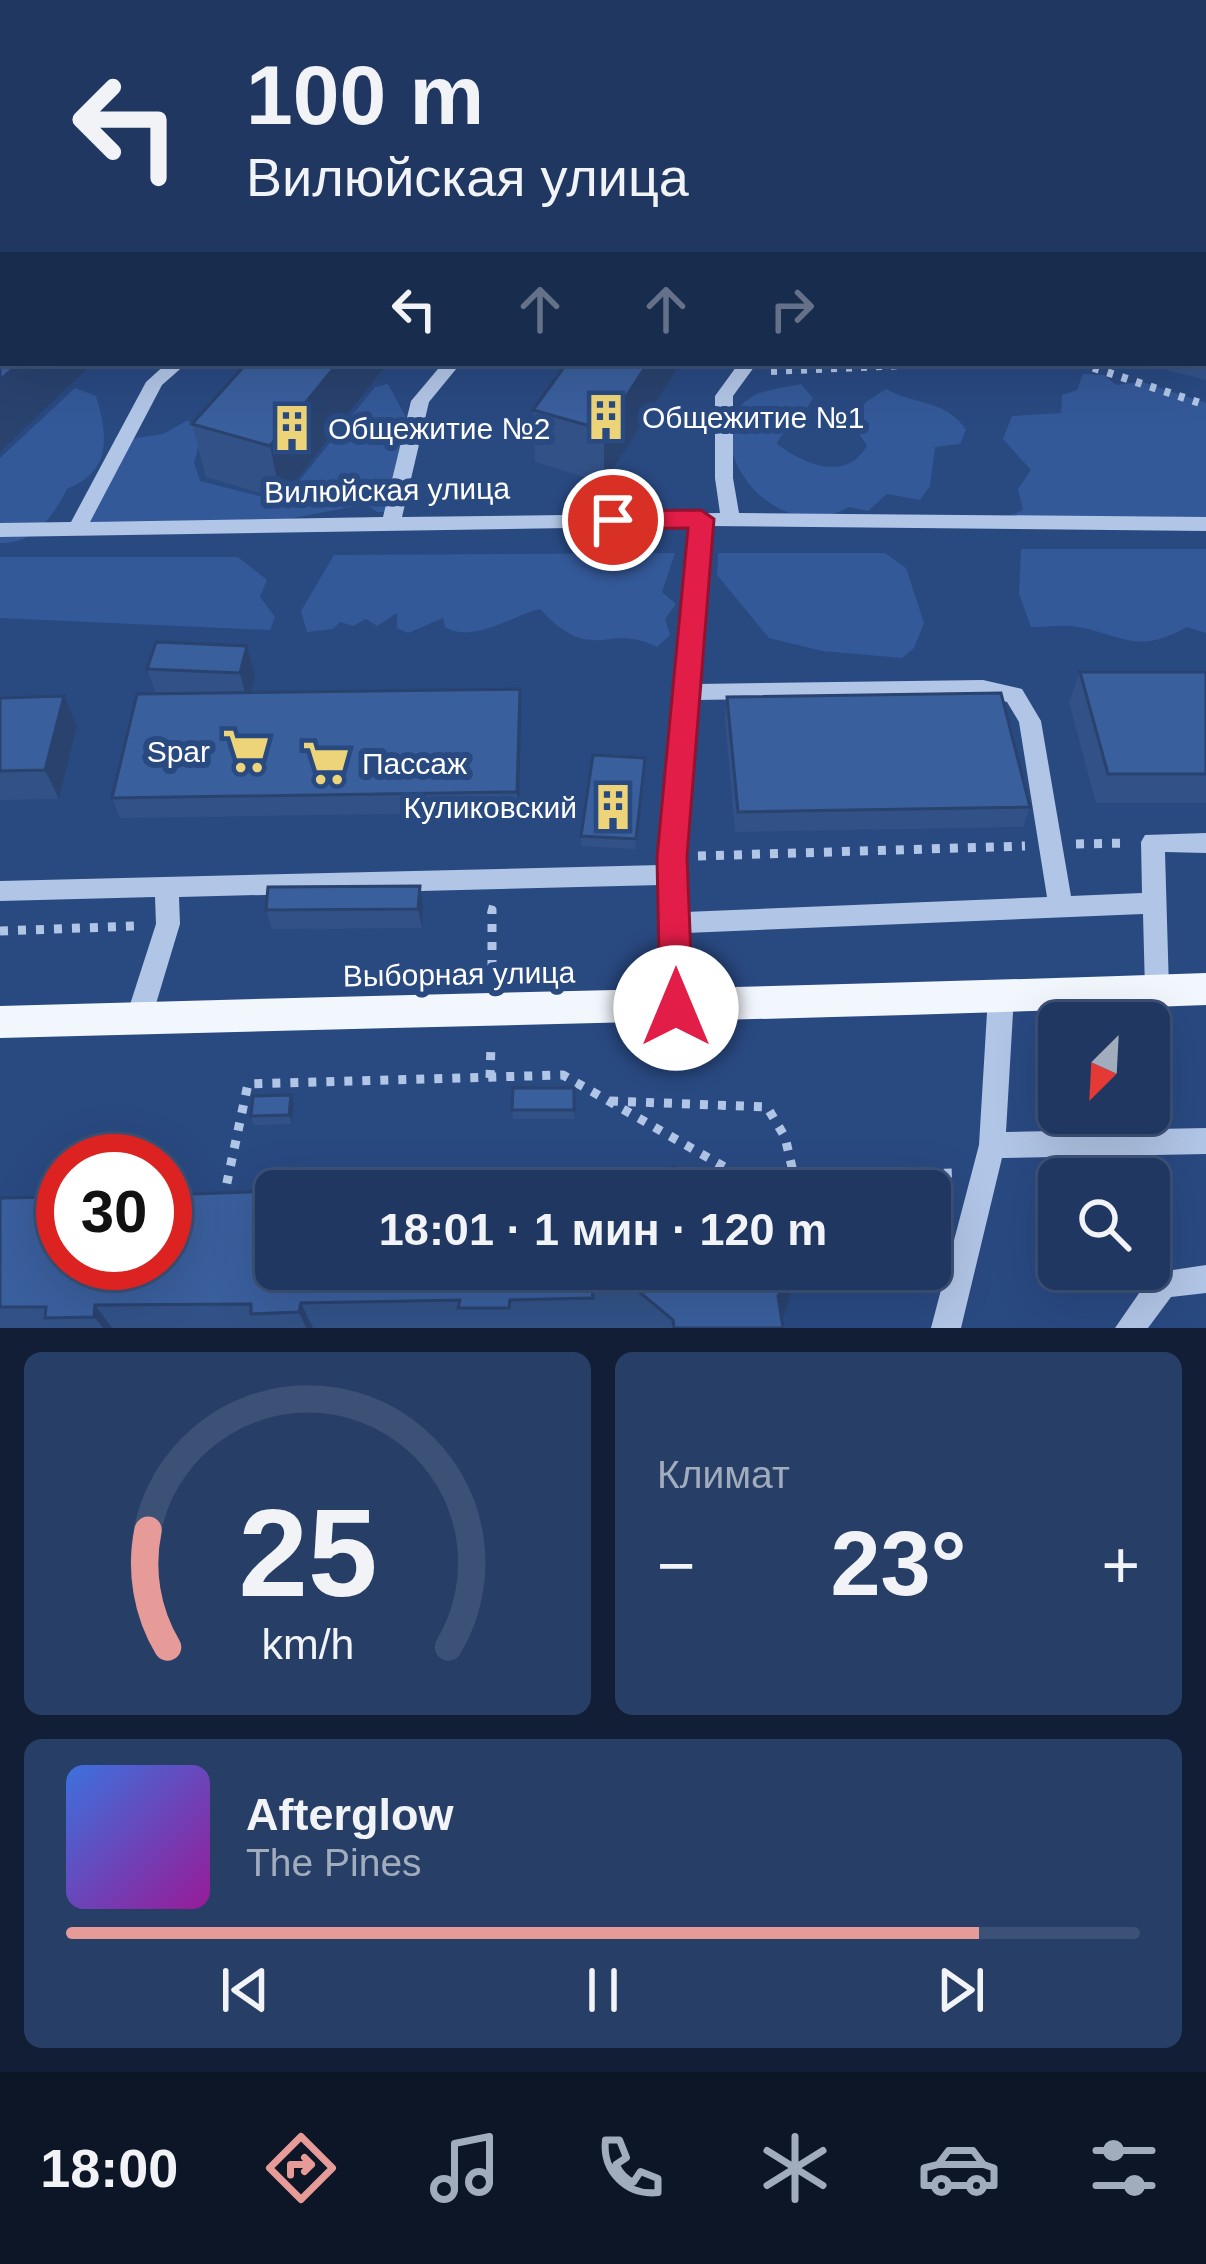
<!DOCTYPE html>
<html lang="ru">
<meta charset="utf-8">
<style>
body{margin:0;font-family:Arial,sans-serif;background:#273f67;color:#f1f3f6;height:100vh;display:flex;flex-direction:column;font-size:45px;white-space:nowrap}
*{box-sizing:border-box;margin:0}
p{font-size:39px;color:#a1acbd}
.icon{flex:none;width:66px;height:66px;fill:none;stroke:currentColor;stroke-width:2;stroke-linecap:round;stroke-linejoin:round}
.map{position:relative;height:1328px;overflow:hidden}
.sheet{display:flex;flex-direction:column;gap:24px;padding:24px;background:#111e35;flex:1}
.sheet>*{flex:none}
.hud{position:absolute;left:0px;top:0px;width:1206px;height:366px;box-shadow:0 12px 48px #0002,0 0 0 3px #3c5176;background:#1f3761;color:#f1f3f6;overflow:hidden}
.needle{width:78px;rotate:204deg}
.tools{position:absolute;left:1038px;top:1002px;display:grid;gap:24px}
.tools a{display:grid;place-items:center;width:132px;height:132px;border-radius:18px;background:#1f3761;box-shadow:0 12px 48px #0002,0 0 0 3px #3c5176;font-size:60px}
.speed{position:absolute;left:36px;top:1134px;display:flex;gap:24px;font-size:60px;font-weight:700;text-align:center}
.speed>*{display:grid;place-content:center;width:156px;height:156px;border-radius:50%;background:#1f3761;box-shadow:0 12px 48px #0002,0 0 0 3px #3c5176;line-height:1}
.speed .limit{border:18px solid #d22;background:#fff;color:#111}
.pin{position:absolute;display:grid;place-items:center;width:102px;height:102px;color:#fff;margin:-51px;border:6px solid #fff;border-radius:50%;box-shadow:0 3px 12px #0007}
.me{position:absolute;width:132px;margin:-66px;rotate:0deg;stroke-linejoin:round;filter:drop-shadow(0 0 9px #0008)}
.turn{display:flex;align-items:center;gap:42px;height:252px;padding:0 48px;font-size:54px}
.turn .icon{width:156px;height:156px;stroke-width:2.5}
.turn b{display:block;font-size:84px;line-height:102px}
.lanes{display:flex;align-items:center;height:114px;padding:0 48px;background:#0003;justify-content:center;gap:60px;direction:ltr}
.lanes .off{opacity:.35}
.big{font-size:90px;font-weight:700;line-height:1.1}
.sheet .tile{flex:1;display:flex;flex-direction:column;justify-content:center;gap:18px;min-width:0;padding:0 42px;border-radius:18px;background:#273f67}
.sheet .dial{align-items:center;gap:0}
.dial svg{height:312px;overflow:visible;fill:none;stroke:#3c5176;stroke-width:7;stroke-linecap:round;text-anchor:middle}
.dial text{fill:#f1f3f6;stroke:none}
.song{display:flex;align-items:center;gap:36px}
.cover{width:144px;height:144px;border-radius:18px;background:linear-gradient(135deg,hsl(220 70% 55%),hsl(300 70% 35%))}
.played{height:12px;border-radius:6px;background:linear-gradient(90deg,#e69b98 85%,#3c5176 85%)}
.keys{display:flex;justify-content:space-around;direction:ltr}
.heat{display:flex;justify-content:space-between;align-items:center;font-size:66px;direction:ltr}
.sheet .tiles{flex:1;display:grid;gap:24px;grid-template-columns:1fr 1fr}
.tile:last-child{grid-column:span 2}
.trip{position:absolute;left:255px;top:1170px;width:696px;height:120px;border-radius:18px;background:#1f3761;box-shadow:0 12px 48px #0002,0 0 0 3px #3c5176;font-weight:700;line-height:120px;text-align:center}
.menu{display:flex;height:192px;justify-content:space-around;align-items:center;background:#0c1627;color:#a1acbd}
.menu .icon{width:84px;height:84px}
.menu .current{color:#e69b98}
.menu b{font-size:54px;color:#f1f3f6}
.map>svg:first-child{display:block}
.green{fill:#345998}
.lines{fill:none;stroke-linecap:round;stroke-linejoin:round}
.path-far1{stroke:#b1c5e6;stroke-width:8;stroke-dasharray:6 9;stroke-linecap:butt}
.path{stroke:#b1c5e6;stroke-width:9;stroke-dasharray:8 10;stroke-linecap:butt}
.minor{fill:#b1c5e6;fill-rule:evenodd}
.major{fill:#f2f6fd;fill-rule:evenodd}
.wall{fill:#325287}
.shaded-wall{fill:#29426e}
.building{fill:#3a5f9d;stroke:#29426e;stroke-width:3}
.route{fill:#e11d48;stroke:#92132f;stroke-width:3}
.labels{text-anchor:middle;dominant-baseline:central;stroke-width:12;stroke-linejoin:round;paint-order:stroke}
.poi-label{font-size:30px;fill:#fff;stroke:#294981;text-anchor:start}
.street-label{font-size:30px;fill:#fff;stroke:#294981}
</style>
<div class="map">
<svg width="1206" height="1328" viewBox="0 0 1206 1328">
<rect width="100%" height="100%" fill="#294981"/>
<!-- green -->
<g class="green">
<polygon points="1083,374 1104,375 1116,385 1142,382 1206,403 1206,520 1000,520 1023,510 1018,489 1031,470 1003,439 1012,416 1061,413 1062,395 1077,390"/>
<polygon points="388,384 419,442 402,512 377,512 366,504 288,519 88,523 117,441 163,434 188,420 201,436 194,463 200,481 282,502 375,387"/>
<path d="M801,384l12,14c-10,20 -28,27 -36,46 27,20 68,39 90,2l-16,-25 15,-19 20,-13c29,16 61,11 80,41l-6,14 -25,3 -5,39 -10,14 -33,-6 -19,17 -19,-4c-80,45 -161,-77 -94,-112 13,-6 32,-8 46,-11z"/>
<path d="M75,388l21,8c12,40 16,75 -29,93 -13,26 -34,56 -67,54v-85z"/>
<path d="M1021,549h185v84l-19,-6c-48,27 -61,10 -108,0 -15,-3 -33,0 -48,0l-12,-33z"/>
<path d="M675,553l-13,39 14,12 -11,15 5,16 -13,12c-50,-26 -64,20 -117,-38 -29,7 -66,35 -95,18l-2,-9 -35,15 -11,-5v-15l-20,13 -11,-7 -13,7 -13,-4 -7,7 -26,3 -6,-21 33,-56z"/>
<polygon points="718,553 885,553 906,568 924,623 914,648 902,658 822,651 769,638 717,575"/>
<polygon points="0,557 238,557 267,580 260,597 275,617 270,630 0,618"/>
</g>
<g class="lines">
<!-- path-far1 -->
<g class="path-far1">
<polyline points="1079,363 1206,405"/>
<polyline points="771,371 950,363"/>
</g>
<!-- path -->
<g class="path">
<polyline points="1076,844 1127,843"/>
<polyline points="698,856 1025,846"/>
<polyline points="488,909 492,910 492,975"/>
<polyline points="0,931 136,926"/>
<polyline points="490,1078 491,1044"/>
<polyline points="610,1101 767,1107 785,1137 794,1176"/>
<polyline points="584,1185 952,1173"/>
<polyline points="223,1201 248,1084 563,1075 742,1177"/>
</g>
<!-- minor -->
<g class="minor">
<polygon points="324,0 336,0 337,3 325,3"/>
<rect x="943" y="0" width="12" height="3"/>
<polygon points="1117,0 1129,0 1128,3 1116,3"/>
<polygon points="1203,29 1206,30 1206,38 1203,37"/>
<rect x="0" y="103" width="3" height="8"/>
<polygon points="1203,252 1206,253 1206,263 1203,262"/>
<path d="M167,363h20l-25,22 -72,137 293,-5 28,-116 32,-38h18l-32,39 -27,115 318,-4 -5,-35v-82l24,-33h18l-24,33v82l6,35 467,4v14l-496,-5 -13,158 286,-4 39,9 19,32 30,175 71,-3 -1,-51 4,-7 61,-2v20l-41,-1 4,138 -3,8 -9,3 -9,-3 -3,-8 -2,-76 -457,19 3,75 -4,8 -9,3 -9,-3 -4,-8 -2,-123 -482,12 1,27 -28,93 -4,8 -9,3 -9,-3 -4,-8 30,-93 -1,-27 -155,4v-20l661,-16 30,-339 -691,11v-14l71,-1 75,-140zM983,696l24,6 12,20 28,175 -362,15 -1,-55 12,-157z"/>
<polygon points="1001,985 1010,988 1014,996 1006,1132 1206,1128 1206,1154 1002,1158 961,1328 931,1328 979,1145 988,996 992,988"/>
<polygon points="1206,1265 1206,1293 1171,1297 1148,1328 1115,1328 1153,1273"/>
</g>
<!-- major -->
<path class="major" d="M1206,973v32c-402,15 -804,22 -1206,33v-32c402,-12 804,-19 1206,-33z"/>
</g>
<!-- wall -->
<g class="wall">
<polygon points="1146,0 1206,0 1206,14 1203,14 1203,3 1145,3"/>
<polygon points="1206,88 1206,242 1203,241 1203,96"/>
<polygon points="1203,263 1206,264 1206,380 1140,363 1203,363"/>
<polygon points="388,363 281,499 206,477 192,424"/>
<polygon points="681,363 604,483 535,462 533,410"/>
<polygon points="247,646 255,676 251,692 520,689 519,812 120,818 112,798 156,693 147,669"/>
<polygon points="1080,672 1206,672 1206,803 1096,803 1069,702"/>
<polygon points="727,697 1030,807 1023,827 735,832 725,718"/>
<polygon points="0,698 77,726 59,799 0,800"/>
<polygon points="645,769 635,849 581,846 581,836"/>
<polygon points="423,905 422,928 272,929 266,910"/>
<polygon points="574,1088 574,1119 513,1119 512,1110"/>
<polygon points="294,1104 292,1124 254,1125 251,1116"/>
<polygon points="0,1198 790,1269 784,1316 782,1320 783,1328 0,1328"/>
</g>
<!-- shaded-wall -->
<g class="shaded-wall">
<polygon points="19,363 90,363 91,365 0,452 0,380"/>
<polygon points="338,363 388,363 281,499 270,446"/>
<polygon points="648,363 681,363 604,483 604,430"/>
<polygon points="247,646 255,676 248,703 240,673"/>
<polygon points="520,689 521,709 519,812 517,792"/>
<polygon points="64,696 77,726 59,799 45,770"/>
<polygon points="420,886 423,905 422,928 418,909"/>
<polygon points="291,1095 294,1104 292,1124 289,1115"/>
<polygon points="788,1269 797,1271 784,1316 775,1328 777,1299"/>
<polygon points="301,1303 313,1328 306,1328 299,1312"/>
<polygon points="95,1305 112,1328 103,1328 94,1317"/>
</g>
<!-- building -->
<g class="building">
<polygon points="354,0 397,0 396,3 353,3"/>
<polygon points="642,0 717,0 715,3 639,3"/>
<polygon points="727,0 885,0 890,1 888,3 742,3"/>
<polygon points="1206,88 1206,141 1203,141 1203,96"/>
<polygon points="1203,162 1206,162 1206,187 1203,186"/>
<polygon points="1203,263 1206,264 1206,322 1203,322"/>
<polygon points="3,268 3,296 0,295 0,271"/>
<polygon points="3,302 3,363 19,363 0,380 0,304"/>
<polygon points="247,363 338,363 270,446 192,424"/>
<polygon points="567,363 648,363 604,430 533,410"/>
<polygon points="156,642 247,646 240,673 147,669"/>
<polygon points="1080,672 1206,672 1206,774 1108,774"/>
<polygon points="520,689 517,792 112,798 137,694"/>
<polygon points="1001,693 1030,807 738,812 727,697"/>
<polygon points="64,696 45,770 0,771 0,698"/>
<polygon points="593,755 645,758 636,839 581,836"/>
<polygon points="420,886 418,909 266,910 268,887"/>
<polygon points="513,1088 574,1088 574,1110 512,1110"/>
<polygon points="291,1095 289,1115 251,1116 253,1096"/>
<polygon points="673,1167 699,1191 642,1191 655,1190"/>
<polygon points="592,1182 592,1191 292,1191"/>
<polygon points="276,1191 276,1269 790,1269 797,1271 778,1296 783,1328 674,1328 673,1320 636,1289 592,1290 593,1298 510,1300 509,1308 458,1308 460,1300 301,1303 299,1312 251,1314 251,1304 95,1305 94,1317 45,1318 46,1307 0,1307 0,1198 63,1197 63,1263 165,1263 165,1195"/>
</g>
<!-- route -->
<polygon class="route" points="701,510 714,519 687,857 693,1008 688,1019 676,1023 665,1019 660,1008 657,857 688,528 613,529 600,520 613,511"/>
<!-- icons -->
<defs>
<symbol id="building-bare" viewBox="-9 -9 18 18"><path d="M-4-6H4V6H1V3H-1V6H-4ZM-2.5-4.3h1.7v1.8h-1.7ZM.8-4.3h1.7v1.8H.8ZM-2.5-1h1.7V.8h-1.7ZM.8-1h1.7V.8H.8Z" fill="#edd479" stroke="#294981" stroke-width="2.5" paint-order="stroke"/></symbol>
<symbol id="supermarket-bare" viewBox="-9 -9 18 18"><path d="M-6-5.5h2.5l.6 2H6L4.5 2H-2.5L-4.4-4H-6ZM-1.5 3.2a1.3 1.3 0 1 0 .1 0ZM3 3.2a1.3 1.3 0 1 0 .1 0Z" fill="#edd479" stroke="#294981" stroke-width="2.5" paint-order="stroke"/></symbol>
</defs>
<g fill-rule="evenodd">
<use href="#building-bare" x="573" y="384" width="66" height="66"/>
<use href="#building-bare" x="259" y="395" width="66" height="66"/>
<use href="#supermarket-bare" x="213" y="718" width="66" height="66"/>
<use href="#supermarket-bare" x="293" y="730" width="66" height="66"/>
<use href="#building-bare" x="580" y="774" width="66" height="66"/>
</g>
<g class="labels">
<!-- poi labels -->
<g class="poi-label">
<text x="642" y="417">Общежитие №1</text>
<text x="328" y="428">Общежитие №2</text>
<text x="210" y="751" text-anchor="end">Spar</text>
<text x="362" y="763">Пассаж</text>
<text x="577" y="807" text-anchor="end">Куликовский</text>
</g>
<!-- street labels -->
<g class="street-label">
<text transform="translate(387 490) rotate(-1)">Вилюйская улица</text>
<text transform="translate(459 974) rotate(-1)">Выборная улица</text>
</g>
</g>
</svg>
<div class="tools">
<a><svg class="needle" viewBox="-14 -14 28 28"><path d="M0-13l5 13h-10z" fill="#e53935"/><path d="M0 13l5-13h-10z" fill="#a1acbd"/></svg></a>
<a><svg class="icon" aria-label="search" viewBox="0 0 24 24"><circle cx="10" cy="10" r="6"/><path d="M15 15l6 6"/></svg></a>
</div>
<div class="speed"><div class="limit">30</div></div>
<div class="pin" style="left:613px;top:520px;background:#d93025"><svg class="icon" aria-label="arrive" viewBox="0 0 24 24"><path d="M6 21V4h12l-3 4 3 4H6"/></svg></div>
<svg class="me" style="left:676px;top:1008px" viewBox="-20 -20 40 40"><circle r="19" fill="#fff"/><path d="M0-13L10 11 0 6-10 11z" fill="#e11d48"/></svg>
<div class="trip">18:01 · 1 мин · 120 m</div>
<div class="hud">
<div class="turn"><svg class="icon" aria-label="left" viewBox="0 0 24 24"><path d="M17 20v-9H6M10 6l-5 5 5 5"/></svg><div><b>100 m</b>Вилюйская улица</div></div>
<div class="lanes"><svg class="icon" aria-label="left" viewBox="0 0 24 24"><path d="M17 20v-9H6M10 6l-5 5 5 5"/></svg><svg class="icon off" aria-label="ahead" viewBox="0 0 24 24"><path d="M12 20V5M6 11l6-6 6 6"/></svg><svg class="icon off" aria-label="ahead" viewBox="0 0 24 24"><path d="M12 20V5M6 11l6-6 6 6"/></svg><svg class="icon off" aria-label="right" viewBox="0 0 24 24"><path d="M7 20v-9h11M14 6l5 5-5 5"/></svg></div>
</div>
</div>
<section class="sheet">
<div class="tiles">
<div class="tile dial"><svg viewBox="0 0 100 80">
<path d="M14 69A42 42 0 1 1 86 69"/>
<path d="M14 69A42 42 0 0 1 9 39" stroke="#e69b98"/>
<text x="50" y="56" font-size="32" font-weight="700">25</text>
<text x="50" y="72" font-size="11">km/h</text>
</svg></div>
<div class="tile"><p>Климат</p>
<div class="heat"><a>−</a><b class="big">23°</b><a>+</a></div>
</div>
<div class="tile">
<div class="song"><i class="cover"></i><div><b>Afterglow</b><p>The Pines</p></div></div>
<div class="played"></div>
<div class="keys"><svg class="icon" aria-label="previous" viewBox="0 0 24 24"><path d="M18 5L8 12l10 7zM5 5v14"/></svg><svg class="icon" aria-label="pause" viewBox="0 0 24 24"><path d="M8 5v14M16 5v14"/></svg><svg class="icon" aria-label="next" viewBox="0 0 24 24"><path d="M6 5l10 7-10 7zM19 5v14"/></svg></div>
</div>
</div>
</section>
<nav class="menu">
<b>18:00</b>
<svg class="icon current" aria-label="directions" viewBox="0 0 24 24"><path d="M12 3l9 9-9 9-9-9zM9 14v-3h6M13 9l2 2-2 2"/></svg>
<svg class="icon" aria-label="music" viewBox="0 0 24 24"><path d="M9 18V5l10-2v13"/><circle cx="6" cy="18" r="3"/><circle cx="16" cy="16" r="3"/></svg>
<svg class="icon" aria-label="phone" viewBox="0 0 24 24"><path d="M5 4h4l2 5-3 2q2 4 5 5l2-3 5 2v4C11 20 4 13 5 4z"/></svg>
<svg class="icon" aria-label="climate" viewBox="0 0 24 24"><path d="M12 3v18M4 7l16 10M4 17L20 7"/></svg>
<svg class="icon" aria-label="car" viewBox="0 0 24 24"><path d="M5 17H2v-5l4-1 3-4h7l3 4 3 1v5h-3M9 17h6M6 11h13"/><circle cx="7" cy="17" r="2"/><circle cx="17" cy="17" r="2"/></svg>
<svg class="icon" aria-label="filters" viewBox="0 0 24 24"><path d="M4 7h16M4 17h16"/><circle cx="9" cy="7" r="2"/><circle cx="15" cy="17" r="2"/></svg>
</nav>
